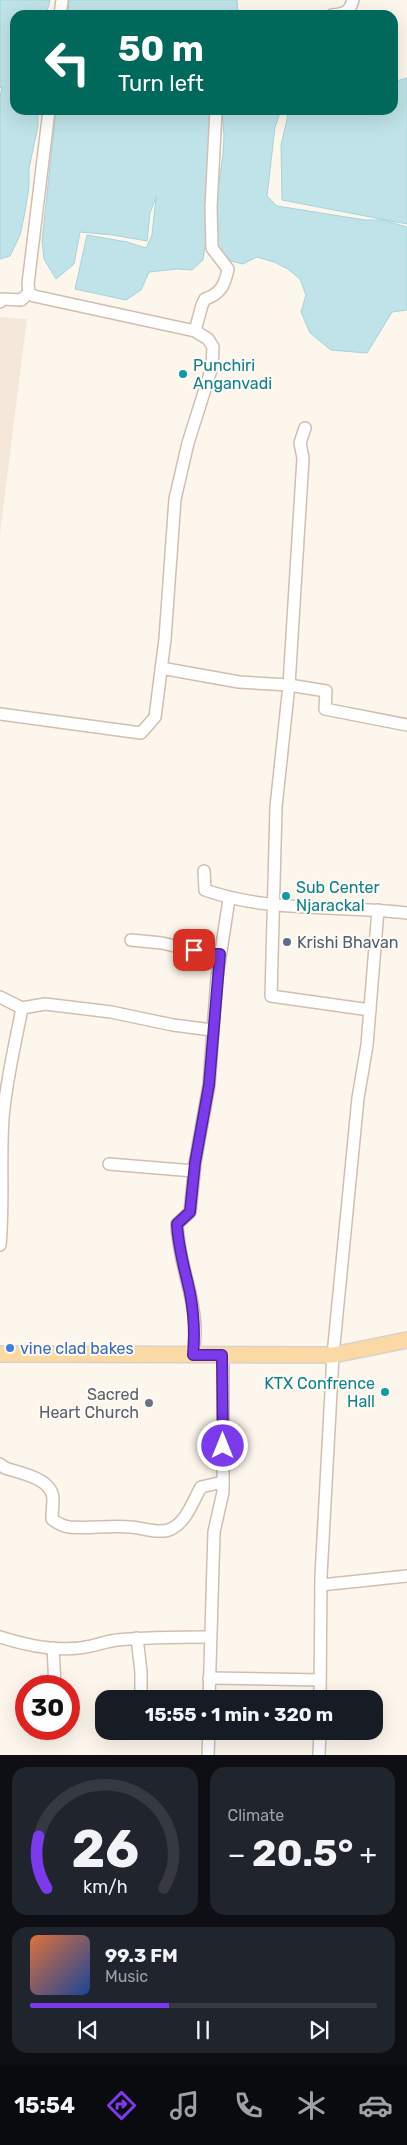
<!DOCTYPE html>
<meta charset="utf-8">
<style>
body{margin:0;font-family:Rubik,sans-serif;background:#20242c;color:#f1f3f6;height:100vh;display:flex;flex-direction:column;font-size:19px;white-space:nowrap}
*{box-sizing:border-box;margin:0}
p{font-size:16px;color:#9ea1a6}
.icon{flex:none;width:28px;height:28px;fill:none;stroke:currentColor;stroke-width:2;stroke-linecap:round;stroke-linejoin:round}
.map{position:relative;height:1755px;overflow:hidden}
.panel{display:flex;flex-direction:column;gap:12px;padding:12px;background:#0d0f14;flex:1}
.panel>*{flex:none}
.banner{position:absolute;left:10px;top:10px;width:388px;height:105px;border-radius:15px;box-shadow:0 5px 20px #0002;background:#00695c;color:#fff;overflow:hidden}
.speed{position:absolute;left:15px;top:1675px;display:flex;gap:10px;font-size:25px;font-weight:700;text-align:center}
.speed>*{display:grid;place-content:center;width:65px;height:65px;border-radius:50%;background:#171b24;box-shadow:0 5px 20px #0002;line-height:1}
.speed .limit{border:8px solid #d22;background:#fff;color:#111}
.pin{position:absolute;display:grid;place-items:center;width:42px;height:42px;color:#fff;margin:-21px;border-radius:10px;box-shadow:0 2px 8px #0006}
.me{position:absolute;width:55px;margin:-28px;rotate:0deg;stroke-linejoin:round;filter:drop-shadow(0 0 4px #0008)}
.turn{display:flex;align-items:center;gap:18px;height:105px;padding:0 25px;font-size:22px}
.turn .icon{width:65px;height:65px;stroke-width:2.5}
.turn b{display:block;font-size:35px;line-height:42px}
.big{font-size:38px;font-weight:700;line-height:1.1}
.panel .tile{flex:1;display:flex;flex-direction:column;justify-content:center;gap:8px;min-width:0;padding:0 18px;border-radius:15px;background:#20242c}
.panel .dial{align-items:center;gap:0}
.dial svg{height:130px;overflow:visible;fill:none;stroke:#363941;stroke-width:7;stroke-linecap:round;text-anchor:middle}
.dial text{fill:#f1f3f6;stroke:none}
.song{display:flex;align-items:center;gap:15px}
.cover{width:60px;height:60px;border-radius:8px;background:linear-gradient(135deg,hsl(20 70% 55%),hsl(220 70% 35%))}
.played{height:5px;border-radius:2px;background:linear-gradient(90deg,#7c3aed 40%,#363941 40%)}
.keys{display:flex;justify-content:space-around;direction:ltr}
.heat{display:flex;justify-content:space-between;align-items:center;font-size:28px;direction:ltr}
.panel .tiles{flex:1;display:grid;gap:12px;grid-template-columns:1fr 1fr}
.tile:last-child{grid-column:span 2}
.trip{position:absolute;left:95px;top:1690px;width:288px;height:50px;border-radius:15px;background:#171b24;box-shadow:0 5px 20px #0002;font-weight:700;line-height:50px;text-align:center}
.tab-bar{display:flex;height:80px;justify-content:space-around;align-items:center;background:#090b0e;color:#9ea1a6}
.tab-bar .icon{width:35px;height:35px}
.tab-bar .on{color:#7c3aed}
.tab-bar b{font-size:22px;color:#f1f3f6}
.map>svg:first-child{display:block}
.residential{fill:#f5e8da}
.water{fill:#bfe3e8;stroke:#a5d3da}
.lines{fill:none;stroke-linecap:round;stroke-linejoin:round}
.minor-casing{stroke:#d1beb0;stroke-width:14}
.major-casing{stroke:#dad1cd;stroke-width:18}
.minor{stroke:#fff;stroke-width:11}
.major{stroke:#fbd9a5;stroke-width:15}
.route-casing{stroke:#51269a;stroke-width:12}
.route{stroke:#7c3aed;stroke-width:9}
.culture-dot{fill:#0f9aa8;stroke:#fffaf3;stroke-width:2}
.service-dot{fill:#5c6f8a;stroke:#fffaf3;stroke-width:2}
.shop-dot{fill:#3f7fe0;stroke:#fffaf3;stroke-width:2}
.worship-dot{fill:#6b7280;stroke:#fffaf3;stroke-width:2}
.labels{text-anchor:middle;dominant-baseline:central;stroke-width:4;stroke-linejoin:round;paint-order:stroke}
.culture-label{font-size:16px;fill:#0d838f;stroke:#fffaf3;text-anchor:start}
.service-label{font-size:16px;fill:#4e5e75;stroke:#fffaf3;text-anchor:start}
.shop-label{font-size:16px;fill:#366cbe;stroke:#fffaf3;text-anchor:start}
.worship-label{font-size:16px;fill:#5b616d;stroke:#fffaf3;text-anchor:end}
</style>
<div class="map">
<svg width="407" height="1755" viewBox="0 0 407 1755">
<rect width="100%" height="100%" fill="#fdf6ec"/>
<!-- residential -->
<polygon class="residential" points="0,317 27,319 0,535"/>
<!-- water -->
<g class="water">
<polygon points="0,0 50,0 46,15 15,15 15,110 38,110 38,126 29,168 29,186 25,212 20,235 10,256 0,259 0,97 2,87 0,88"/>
<polygon points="69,0 237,0 238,15 68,15"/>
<polygon points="407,78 407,224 282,200 281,145 287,120 288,110 392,110 393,82"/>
<polygon points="56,110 210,110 211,143 205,213 207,232 203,260 192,270 177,269 149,272 141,290 126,300 75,289 87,235 127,242 146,248 152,235 156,197 150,213 147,241 113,235 80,232 74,264 56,279 44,259 42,241"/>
<polygon points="222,110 281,110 275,127 267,196 277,206 365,220 383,220 407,227 407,310 392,312 367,353 331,350 310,333 301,312 306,295 300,279 288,269 274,262 257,257 243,264 227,260 216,243 214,218 223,154 224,136"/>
</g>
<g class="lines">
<defs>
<g id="minor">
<polyline points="60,15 62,0"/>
<path d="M332,15c12,-1 18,-3 21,-15"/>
<polyline points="0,302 2,299 21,300 29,293"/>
<path d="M195,331l7,-26 3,-6c16,-5 20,-15 23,-30l-16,-21 -1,-41 5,-97"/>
<polyline points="305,428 300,443 303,458 289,685 276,807 271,996 370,1010"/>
<polyline points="161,668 239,682 289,685 326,691 325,709 407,725"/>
<polyline points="0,714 141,733 155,717 165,639 175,499 188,443 212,367 213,347 208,339 195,331 34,296 29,293 28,284 49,110"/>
<path d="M204,871l1,19c65,23 134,15 202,23"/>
<polyline points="131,940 162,943 208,954 220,954"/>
<polyline points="0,997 22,1008 45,1004 111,1012 173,1025 212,1030"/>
<polyline points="109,1164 194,1171"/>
<path d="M0,1245c4,-42 0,-85 3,-127 3,-37 12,-73 19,-110"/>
<path d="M193,1355c1,-8 2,-16 2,-23 0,-37 -17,-71 -18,-108l13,-12 5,-49 14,-78 8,-108 12,-78"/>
<path d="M0,1464l5,4c15,5 46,10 48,30 0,7 -1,14 -1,21 5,4 10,7 17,8 20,2 41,-2 62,0 12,1 31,8 42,1 14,-8 20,-27 28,-41l22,-5"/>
<polyline points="321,1585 407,1576"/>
<path d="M0,1637c28,9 62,16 91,9 9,-2 17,-5 26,-6 31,-3 62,-3 93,-3"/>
<polyline points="137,1638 141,1672 141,1699"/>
<polyline points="53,1648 55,1686"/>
<polyline points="209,1678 320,1680"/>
<polyline points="209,1699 214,1532 223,1492 223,1355"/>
<polyline points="320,1699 321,1576 333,1355 358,1098 367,1045 378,910"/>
<polyline points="208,1755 209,1731"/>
<polyline points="319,1755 320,1731"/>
</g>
<polyline id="major" points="0,1354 333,1355 407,1340"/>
</defs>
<!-- minor casing -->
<use href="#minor" class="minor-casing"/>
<!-- major casing -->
<use href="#major" class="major-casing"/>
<!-- minor -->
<use href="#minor" class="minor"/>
<!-- major -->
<use href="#major" class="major"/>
</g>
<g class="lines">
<defs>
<path id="route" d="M194,950l14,4h12l-11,131 -14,78 -5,49 -13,12c1,24 8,46 13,69 4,21 5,41 3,62h29l1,91"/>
</defs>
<!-- route casing -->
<use href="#route" class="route-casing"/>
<!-- route -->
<use href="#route" class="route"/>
</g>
<!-- markers -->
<g class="culture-dot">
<circle cx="183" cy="374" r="5"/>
<circle cx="286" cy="896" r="5"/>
<circle cx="385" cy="1392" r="5"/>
</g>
<circle class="service-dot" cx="287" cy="942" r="5"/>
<circle class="shop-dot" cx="10" cy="1348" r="5"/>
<circle class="worship-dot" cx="149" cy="1403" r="5"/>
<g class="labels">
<!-- culture labels -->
<g class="culture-label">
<text x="193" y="365">Punchiri<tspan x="193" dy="18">Anganvadi</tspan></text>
<text x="296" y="887">Sub Center<tspan x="296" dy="18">Njarackal</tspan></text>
<text x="375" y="1383" text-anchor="end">KTX Confrence<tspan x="375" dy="18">Hall</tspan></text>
</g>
<!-- service labels -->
<g class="service-label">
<text x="297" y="942">Krishi Bhavan</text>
</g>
<!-- shop labels -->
<g class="shop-label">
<text x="20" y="1348">vine clad bakes</text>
</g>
<!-- worship labels -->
<g class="worship-label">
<text x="139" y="1394">Sacred<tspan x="139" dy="18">Heart Church</tspan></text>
</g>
</g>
</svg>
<div class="speed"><div class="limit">30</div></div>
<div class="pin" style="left:194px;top:950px;background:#d93025"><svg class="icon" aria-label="arrive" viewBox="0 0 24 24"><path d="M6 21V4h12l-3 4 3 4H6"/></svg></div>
<svg class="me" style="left:223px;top:1446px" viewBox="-20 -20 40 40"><circle r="17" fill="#7c3aed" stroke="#fff" stroke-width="3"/><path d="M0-11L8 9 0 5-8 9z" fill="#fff"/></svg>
<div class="trip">15:55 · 1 min · 320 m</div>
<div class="banner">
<div class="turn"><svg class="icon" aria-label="left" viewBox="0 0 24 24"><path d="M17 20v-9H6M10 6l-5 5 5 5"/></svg><div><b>50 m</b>Turn left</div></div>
</div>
</div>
<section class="panel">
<div class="tiles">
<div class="tile dial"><svg viewBox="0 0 100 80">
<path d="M14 69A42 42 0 1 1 86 69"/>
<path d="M14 69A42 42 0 0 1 9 37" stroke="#7c3aed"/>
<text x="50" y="56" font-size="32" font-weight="700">26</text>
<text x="50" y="72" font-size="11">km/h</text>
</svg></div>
<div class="tile"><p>Climate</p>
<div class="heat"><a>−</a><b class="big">20.5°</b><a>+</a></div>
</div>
<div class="tile">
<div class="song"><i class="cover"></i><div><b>99.3 FM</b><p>Music</p></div></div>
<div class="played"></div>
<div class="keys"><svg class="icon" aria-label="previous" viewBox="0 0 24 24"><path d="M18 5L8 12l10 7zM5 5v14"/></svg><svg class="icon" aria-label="pause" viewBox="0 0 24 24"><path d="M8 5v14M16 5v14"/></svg><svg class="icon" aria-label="next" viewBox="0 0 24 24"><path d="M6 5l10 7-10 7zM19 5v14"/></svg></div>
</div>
</div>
</section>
<nav class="tab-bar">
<b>15:54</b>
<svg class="icon on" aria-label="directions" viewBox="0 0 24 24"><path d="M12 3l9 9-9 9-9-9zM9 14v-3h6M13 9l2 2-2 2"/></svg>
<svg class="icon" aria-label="music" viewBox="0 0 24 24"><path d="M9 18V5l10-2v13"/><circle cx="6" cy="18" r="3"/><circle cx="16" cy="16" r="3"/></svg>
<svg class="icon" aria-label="phone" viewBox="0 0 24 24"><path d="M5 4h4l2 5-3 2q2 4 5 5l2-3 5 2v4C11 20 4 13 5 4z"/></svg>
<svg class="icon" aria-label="climate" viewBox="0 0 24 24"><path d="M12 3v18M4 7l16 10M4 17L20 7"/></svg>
<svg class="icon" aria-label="car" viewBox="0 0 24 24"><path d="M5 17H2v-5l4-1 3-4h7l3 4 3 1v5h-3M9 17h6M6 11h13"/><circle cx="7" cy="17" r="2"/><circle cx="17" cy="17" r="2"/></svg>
</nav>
